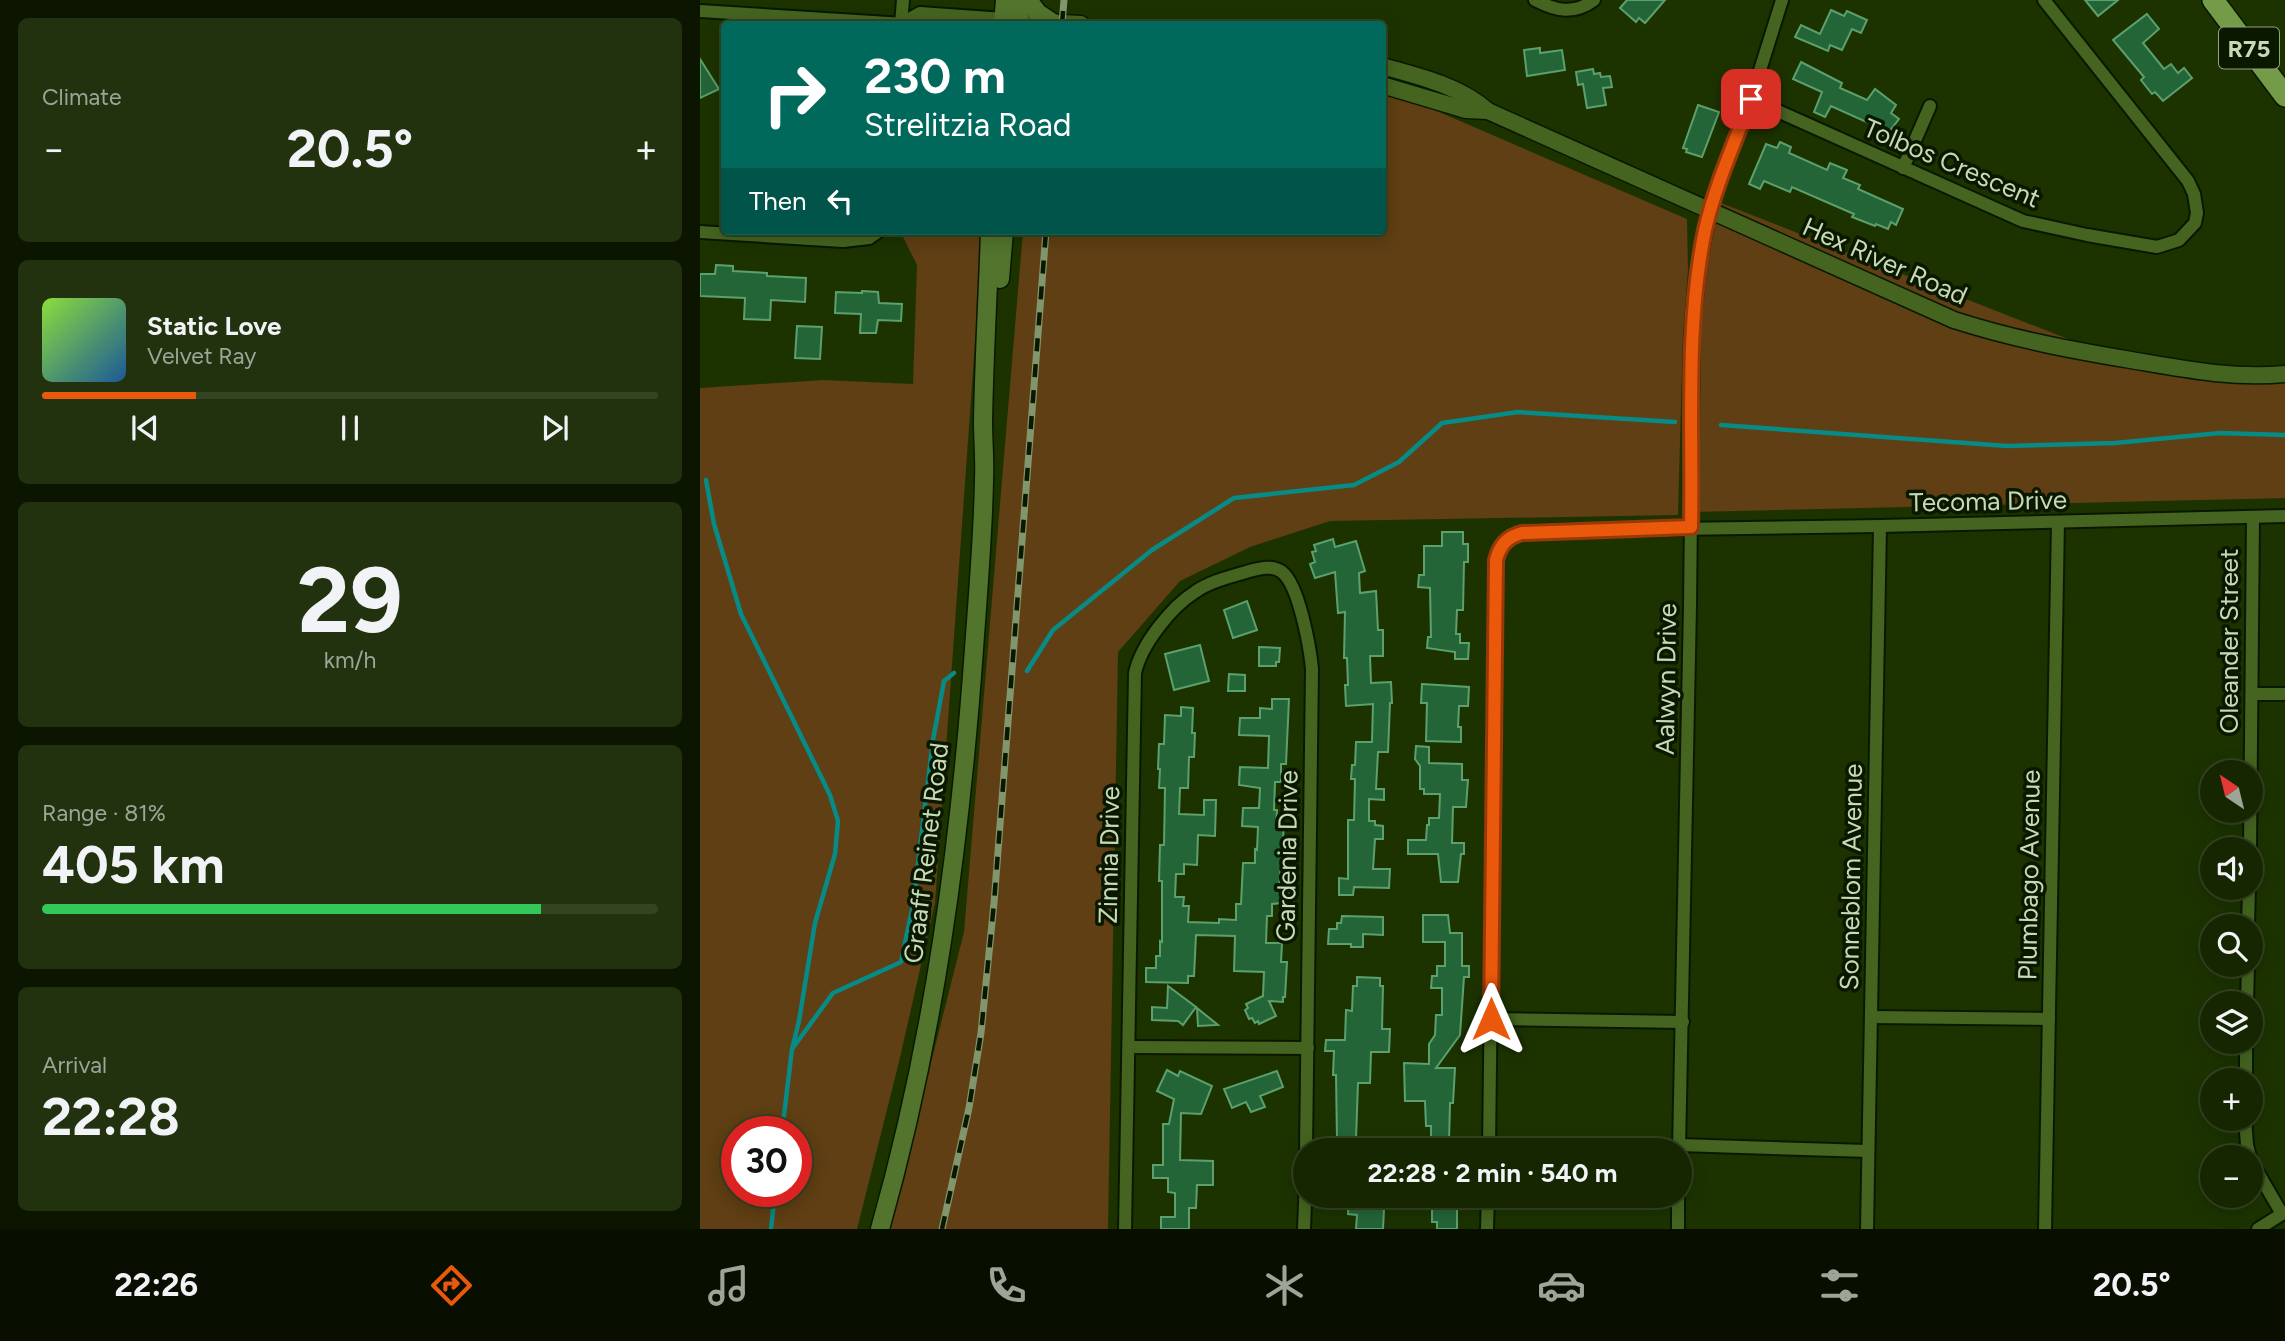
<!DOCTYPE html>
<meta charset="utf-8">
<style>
body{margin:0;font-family:Figtree,sans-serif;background:#22320f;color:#f1f3f6;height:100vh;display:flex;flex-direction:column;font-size:26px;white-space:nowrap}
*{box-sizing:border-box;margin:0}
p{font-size:23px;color:#9da599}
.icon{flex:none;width:38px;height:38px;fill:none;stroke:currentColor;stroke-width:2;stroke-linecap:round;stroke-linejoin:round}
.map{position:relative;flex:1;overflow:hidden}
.side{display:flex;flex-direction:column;gap:18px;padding:18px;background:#0c1500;width:700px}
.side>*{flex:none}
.top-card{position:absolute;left:21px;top:21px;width:665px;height:214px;border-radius:7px;box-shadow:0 4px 18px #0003,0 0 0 2px #344322;background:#00695c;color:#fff;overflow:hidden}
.needle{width:46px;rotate:325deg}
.tools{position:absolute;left:1500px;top:760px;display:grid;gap:14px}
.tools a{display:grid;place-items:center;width:63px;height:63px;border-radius:50%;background:#152600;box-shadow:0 4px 18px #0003,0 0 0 2px #344322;font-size:35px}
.speed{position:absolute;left:21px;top:1116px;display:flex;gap:14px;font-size:35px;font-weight:700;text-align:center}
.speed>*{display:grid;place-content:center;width:91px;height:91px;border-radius:50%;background:#152600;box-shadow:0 4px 18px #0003,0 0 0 2px #344322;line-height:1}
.speed .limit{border:10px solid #d22;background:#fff;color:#111}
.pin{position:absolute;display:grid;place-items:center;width:60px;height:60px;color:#fff;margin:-30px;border-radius:14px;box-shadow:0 4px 10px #0006}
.me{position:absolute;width:77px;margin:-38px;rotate:0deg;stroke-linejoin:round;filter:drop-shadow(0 0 5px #0008)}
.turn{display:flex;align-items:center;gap:24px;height:147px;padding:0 28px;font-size:32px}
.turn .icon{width:91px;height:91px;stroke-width:2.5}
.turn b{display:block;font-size:49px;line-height:60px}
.then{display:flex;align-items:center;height:66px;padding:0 28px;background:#0003;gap:14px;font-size:26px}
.big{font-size:52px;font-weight:700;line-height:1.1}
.side .tile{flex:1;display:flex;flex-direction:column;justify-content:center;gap:10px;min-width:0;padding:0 24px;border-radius:10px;background:#22320f}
.side .dial{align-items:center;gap:0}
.dial b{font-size:91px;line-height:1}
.song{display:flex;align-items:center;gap:21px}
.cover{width:84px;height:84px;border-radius:10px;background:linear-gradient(135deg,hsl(90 70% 55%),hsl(210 70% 35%))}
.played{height:7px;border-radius:4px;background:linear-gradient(90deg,#ea580c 25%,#344322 25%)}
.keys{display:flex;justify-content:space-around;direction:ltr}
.heat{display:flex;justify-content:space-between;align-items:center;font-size:38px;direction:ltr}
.charge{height:10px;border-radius:5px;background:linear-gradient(90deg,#34c759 81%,#344322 0)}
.trip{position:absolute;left:593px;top:1138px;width:399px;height:70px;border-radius:35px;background:#152600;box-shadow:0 4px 18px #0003,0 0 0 2px #344322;font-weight:700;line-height:70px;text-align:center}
.menu{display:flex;height:112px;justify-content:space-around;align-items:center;background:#080f00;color:#9da599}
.menu .icon{width:49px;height:49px}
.menu .current{color:#ea580c}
.menu b{font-size:32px;color:#f1f3f6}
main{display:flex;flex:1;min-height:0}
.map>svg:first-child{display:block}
.green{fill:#5f3f13;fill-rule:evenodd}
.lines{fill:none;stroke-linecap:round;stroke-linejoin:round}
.stream{stroke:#078b87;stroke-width:4.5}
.building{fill:#246538;stroke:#5ca06d;stroke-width:2}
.minor-casing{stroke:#091900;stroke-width:16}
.tertiary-casing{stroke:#091900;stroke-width:19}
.secondary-casing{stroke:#091900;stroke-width:21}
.motorway-casing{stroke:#091900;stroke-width:24}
.minor{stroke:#446420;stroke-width:12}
.tertiary{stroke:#446420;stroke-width:16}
.secondary{stroke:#52742c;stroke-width:18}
.motorway{stroke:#739b48;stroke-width:21}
.rail-casing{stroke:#81966d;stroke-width:7}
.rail{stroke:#0b1800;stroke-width:4.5;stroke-dasharray:13;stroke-linecap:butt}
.route-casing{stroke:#983908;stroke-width:18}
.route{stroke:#ea580c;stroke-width:12}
.labels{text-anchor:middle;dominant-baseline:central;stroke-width:7;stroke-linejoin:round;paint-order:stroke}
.shield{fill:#0b1800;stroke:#8fa080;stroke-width:2}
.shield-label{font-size:24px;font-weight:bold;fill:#c7dab7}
.street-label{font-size:26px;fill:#c7dab7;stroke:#0b1800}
</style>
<main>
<section class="side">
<div class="tile"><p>Climate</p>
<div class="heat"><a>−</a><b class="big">20.5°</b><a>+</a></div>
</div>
<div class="tile">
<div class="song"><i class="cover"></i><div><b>Static Love</b><p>Velvet Ray</p></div></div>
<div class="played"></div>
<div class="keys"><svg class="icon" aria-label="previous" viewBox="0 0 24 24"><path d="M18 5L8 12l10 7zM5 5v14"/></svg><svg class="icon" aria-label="pause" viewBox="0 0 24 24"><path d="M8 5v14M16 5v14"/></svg><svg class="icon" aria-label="next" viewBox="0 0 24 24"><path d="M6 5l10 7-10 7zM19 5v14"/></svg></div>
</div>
<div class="tile dial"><b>29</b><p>km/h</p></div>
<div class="tile"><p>Range · 81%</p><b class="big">405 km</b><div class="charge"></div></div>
<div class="tile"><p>Arrival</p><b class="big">22:28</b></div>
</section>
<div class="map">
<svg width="1585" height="1229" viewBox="0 0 1585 1229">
<rect width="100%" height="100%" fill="#1c3300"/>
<!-- green -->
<g class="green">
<polygon points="683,96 709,99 987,219 988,270 983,334 978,515 630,521 550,547 480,581 418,652 408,1229 189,1229 264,932 323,231 682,231"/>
<polygon points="1021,203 1460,375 1585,367 1585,498 992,512 1001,323 1005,269"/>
<path d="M200,231h83l-48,672 -36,159 -42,167h-157v-841l124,-8 89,4 4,-119zM37,1132h59v60h-59z"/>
</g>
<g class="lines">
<!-- stream -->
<g class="stream">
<polyline points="1021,425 1307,446 1415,443 1520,433 1585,435"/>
<polyline points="6,480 14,524 41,614 130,795 138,821 135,854 115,923 99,1021 92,1049"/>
<polyline points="327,671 353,630 452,550 534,498 654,485 699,462 742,423 818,412 975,422"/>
<polyline points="82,1132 92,1049 133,993 201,962 213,905 233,740 244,681 254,673"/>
<polyline points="71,1229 75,1192"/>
</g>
</g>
<!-- building -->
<g class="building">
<polygon points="927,0 965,0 945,23 939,18 936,22 920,8"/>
<polygon points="1385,0 1418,0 1398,16"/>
<polygon points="1131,10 1144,16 1147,11 1167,20 1161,33 1152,29 1142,50 1130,45 1128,51 1095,37 1101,25 1120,34"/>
<polygon points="1447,14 1459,29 1443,43 1464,69 1471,64 1478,73 1484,68 1492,78 1463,101 1455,92 1452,94 1441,80 1444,77 1413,40"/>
<polygon points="840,48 840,53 862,50 865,70 827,76 824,50"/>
<polygon points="0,59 19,89 0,98"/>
<polygon points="1101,62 1142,83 1140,88 1167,100 1175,89 1196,105 1191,113 1199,119 1185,137 1169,123 1131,106 1125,117 1114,112 1122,92 1093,79"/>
<polygon points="893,69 894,74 900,73 901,77 910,76 912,87 903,88 906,105 887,108 883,84 878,85 876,72"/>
<polygon points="998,105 1019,112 1002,157 986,152 987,149 983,148"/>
<polygon points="1080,142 1091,147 1089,153 1127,170 1130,163 1147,170 1143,178 1160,185 1158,189 1203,209 1196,225 1191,222 1188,229 1176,224 1175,226 1152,217 1154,214 1092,187 1090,192 1064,181 1060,189 1049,184 1066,144 1077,148"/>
<polygon points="16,265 33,266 33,271 67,273 67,276 106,278 105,302 71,300 70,320 44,319 45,298 0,296 0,274 15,274"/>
<polygon points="162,291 178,292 179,303 202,304 201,321 178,320 176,333 160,333 161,314 135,313 136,292 162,293"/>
<polygon points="97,326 122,327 120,359 95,358"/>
<polygon points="742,532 763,532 763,544 768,544 768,562 764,562 763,610 757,610 756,634 760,634 760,643 769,643 768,659 755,659 755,652 727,648 728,637 731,637 730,588 718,587 719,575 724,575 724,546 742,546"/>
<polygon points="633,539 635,547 656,541 665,571 659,573 660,593 676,591 678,630 683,630 683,656 670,656 671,683 691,682 692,703 690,703 688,752 678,752 676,789 684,789 684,800 669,799 669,821 675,821 675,825 683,826 683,839 675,839 673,869 690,869 689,888 654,887 653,895 639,895 639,878 648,879 648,820 654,820 655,779 651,779 652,765 655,765 656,742 672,742 673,704 646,706 645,685 648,685 647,658 644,658 645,612 638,613 635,572 615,578 610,564 615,562 612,552 616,551 614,545"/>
<polygon points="547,601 557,630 533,638 524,610"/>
<polygon points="500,645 509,681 474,690 465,654"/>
<polygon points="559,647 580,648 579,662 576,662 576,666 559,666"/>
<polygon points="529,674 545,675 545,691 528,691"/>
<polygon points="722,684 769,687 768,706 759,706 758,727 761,727 761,742 726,741 727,703 721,703"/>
<polygon points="572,699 589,699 586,764 581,764 581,782 575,782 574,810 577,810 576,826 584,826 579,889 594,890 594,902 572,904 572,916 567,916 566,943 582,943 581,962 587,962 585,997 583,997 583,1002 569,1001 576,1016 559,1024 558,1021 555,1023 552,1018 549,1019 545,1010 548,1008 546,1004 563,996 564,972 534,971 535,936 496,935 494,976 488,976 488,983 446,982 446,968 456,968 456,956 460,956 460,941 462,942 462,881 459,881 460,845 464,845 465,788 459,788 460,769 458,769 459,744 464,744 465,715 481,716 481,707 493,708 492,733 495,733 494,757 489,757 488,788 480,788 479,814 504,815 504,800 516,800 515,836 498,835 497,865 484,864 484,874 476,874 475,897 484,897 483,906 489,906 488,922 519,923 519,919 536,920 536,904 541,904 543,863 555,863 555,849 557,850 558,827 542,826 543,808 559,808 560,788 539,785 540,767 568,768 569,736 539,735 540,718 560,718 560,708 572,709"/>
<polygon points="716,746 729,747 729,763 762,764 762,780 768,780 766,807 753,807 752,843 764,843 764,854 761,854 758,882 741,882 738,854 708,854 708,840 726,840 727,825 729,825 729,818 739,818 740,794 724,794 724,789 720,789 720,766 715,759"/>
<polygon points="723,915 748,915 750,933 762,933 762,966 769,966 769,977 764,977 760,1035 736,1068 755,1068 753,1103 750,1103 749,1142 731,1141 731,1126 726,1126 725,1101 705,1101 704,1063 729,1064 729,1044 735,1035 736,1015 742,1015 742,988 731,988 732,976 737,976 737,966 745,966 745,942 723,942"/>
<polygon points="642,916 683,917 683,935 663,934 663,947 651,947 651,944 628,944 629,929 637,929 637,923 641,923"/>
<polygon points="657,977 680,978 680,986 683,986 682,1029 690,1029 689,1052 671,1052 670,1083 658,1083 656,1139 637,1139 636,1075 633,1075 634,1051 625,1051 626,1040 645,1040 646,1010 652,1011 653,986 657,986"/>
<polygon points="468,986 496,1007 483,1025 478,1021 452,1020 452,1007 467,1008"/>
<polygon points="497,1008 518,1025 498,1026"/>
<polygon points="467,1070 478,1076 480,1071 512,1086 501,1114 481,1113 480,1160 513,1161 513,1185 497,1185 496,1208 489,1208 489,1229 461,1229 461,1217 475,1217 475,1193 468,1192 468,1178 453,1178 453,1165 463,1165 463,1124 469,1124 474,1099 457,1091"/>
<polygon points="577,1071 583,1087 560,1096 565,1107 551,1112 546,1102 532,1108 524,1089"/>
<polygon points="649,1195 662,1195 662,1205 684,1209 683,1229 656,1229 657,1215 648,1214"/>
<polygon points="732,1195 757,1195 757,1229 737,1229 737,1222 732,1222"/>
</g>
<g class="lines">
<defs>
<g id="minor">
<path d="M835,0c21,11 39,15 59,0"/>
<polyline points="0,11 204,24"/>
<polyline points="202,23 220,13 304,19"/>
<polyline points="201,24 203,0"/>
<polyline points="1051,99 1323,221 1387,235 1457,247 1479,240 1495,223 1497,213 1494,194 1488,181 1344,0"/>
<polyline points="1203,168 1230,106"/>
<polyline points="0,232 143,241 169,238 179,231"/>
<polyline points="1553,694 1585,694"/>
<polyline points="1550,849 1553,518"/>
<polyline points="1548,926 1549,887"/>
<polyline points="1547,1003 1548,964"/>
<polyline points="1171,1017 1349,1019"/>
<polyline points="791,1019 983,1022"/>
<polyline points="430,1047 608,1048"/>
<polyline points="1546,1080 1546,1041"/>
<polyline points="1545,1118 1547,1145 1550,1157"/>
<polyline points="979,1145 1168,1151"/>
<path d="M789,1150l7,-590c6,-22 20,-27 41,-29l343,-5 405,-10"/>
<polyline points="979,1150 990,606 993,327 1000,262 1010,209 1051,99 1082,0"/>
<polyline points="1550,1159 1582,1214"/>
<path d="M425,1229l10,-556c6,-28 36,-66 60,-81 14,-10 34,-15 51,-20 11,-3 26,-8 36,0 17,13 28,76 30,97l-6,481"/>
<polyline points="604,1229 606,1178"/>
<polyline points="787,1229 788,1195"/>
<polyline points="978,1229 978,1195"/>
<polyline points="1167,1229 1180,526"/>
<polyline points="1345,1229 1358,522"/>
<polyline points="1558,1229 1585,1212"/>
</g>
<g id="tertiary">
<polyline points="307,20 381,24"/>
<path d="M682,66c37,10 78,20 106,45l466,209c59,19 117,30 177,40 52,9 102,19 154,14"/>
<polyline points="682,85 766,110 788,111"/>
</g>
<g id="secondary">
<polyline points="328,0 338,13 353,23"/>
<polyline points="303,24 305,0"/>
<polyline points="318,24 319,0"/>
<polyline points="300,279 304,231"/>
<path d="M180,1229c54,-190 80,-384 94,-580 4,-56 9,-113 10,-169 1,-19 -1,-39 -1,-58 1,-64 5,-127 7,-191"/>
</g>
<polyline id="motorway" points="1513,0 1585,96"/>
</defs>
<!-- minor casing -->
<use href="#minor" class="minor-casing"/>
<!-- tertiary casing -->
<use href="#tertiary" class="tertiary-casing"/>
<!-- secondary casing -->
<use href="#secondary" class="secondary-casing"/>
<!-- motorway casing -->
<use href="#motorway" class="motorway-casing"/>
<!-- minor -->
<use href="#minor" class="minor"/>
<!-- tertiary -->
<use href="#tertiary" class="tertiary"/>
<!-- secondary -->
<use href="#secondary" class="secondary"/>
<!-- motorway -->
<use href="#motorway" class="motorway"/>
<defs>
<g id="rail">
<polyline points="362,24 364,0"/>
<polyline points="242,1229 269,1108 281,1033 294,903 346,231"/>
</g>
</defs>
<!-- rail casing -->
<use href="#rail" class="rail-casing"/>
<!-- rail -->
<use href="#rail" class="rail"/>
</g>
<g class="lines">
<defs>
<path id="route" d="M791,1019l5,-459c4,-15 11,-23 26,-27l169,-6c2,-98 -6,-200 14,-297 10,-44 30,-88 46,-131"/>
</defs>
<!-- route casing -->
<use href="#route" class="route-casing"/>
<!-- route -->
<use href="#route" class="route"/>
</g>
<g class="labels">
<!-- shield labels -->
<rect class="shield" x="1519" y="27.5" width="60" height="41" rx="5"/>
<g class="shield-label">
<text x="1549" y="48">R75</text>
</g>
<!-- street labels -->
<g class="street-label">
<text transform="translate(1252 163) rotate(23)">Tolbos Crescent</text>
<text transform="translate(1185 261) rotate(24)">Hex River Road</text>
<text transform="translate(1288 501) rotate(-1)">Tecoma Drive</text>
<text transform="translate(1529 641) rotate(-90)">Oleander Street</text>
<text transform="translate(966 679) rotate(-89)">Aalwyn Drive</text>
<text transform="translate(226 853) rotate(-83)">Graaff Reinet Road</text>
<text transform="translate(409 855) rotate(-89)">Zinnia Drive</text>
<text transform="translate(587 856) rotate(-89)">Gardenia Drive</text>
<text transform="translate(1329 875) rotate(-89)">Plumbago Avenue</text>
<text transform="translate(1151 877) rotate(-89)">Sonneblom Avenue</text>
</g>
</g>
</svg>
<div class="tools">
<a><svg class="needle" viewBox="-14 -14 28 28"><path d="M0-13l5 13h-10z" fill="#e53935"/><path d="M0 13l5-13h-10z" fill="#9da599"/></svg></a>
<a><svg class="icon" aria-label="sound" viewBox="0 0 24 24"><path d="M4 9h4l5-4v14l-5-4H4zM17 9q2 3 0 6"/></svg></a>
<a><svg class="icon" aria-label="search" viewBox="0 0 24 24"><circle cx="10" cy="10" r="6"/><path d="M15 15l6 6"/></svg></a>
<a><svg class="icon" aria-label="layers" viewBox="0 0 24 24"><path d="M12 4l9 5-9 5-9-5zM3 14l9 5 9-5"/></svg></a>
<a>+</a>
<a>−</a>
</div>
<div class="speed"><div class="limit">30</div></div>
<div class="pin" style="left:1051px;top:99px;background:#d93025"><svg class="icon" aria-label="arrive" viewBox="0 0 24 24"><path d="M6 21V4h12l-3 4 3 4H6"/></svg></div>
<svg class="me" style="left:791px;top:1019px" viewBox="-20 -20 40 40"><path d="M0-17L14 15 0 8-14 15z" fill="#ea580c" stroke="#fff" stroke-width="4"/></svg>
<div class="trip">22:28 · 2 min · 540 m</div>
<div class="top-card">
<div class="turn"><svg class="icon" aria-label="right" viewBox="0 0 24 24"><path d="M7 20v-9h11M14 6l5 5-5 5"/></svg><div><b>230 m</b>Strelitzia Road</div></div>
<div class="then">Then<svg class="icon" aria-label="left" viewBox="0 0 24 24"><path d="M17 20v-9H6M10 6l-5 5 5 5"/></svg></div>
</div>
</div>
</main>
<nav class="menu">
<b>22:26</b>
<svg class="icon current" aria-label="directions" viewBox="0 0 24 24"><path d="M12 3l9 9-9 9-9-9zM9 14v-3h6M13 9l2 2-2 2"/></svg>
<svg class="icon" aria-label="music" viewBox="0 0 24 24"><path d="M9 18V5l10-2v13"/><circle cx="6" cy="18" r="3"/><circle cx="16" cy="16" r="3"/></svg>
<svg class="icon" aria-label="phone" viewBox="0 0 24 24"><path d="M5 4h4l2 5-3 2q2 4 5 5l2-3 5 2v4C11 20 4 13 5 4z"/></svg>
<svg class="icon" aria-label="climate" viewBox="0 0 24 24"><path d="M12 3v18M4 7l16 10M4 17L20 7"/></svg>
<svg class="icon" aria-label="car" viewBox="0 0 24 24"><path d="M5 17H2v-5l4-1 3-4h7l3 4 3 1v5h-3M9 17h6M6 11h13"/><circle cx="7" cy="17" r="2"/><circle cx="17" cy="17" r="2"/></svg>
<svg class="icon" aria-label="filters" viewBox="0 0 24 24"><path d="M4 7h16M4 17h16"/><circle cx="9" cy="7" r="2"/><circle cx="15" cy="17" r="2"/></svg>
<b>20.5°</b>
</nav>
